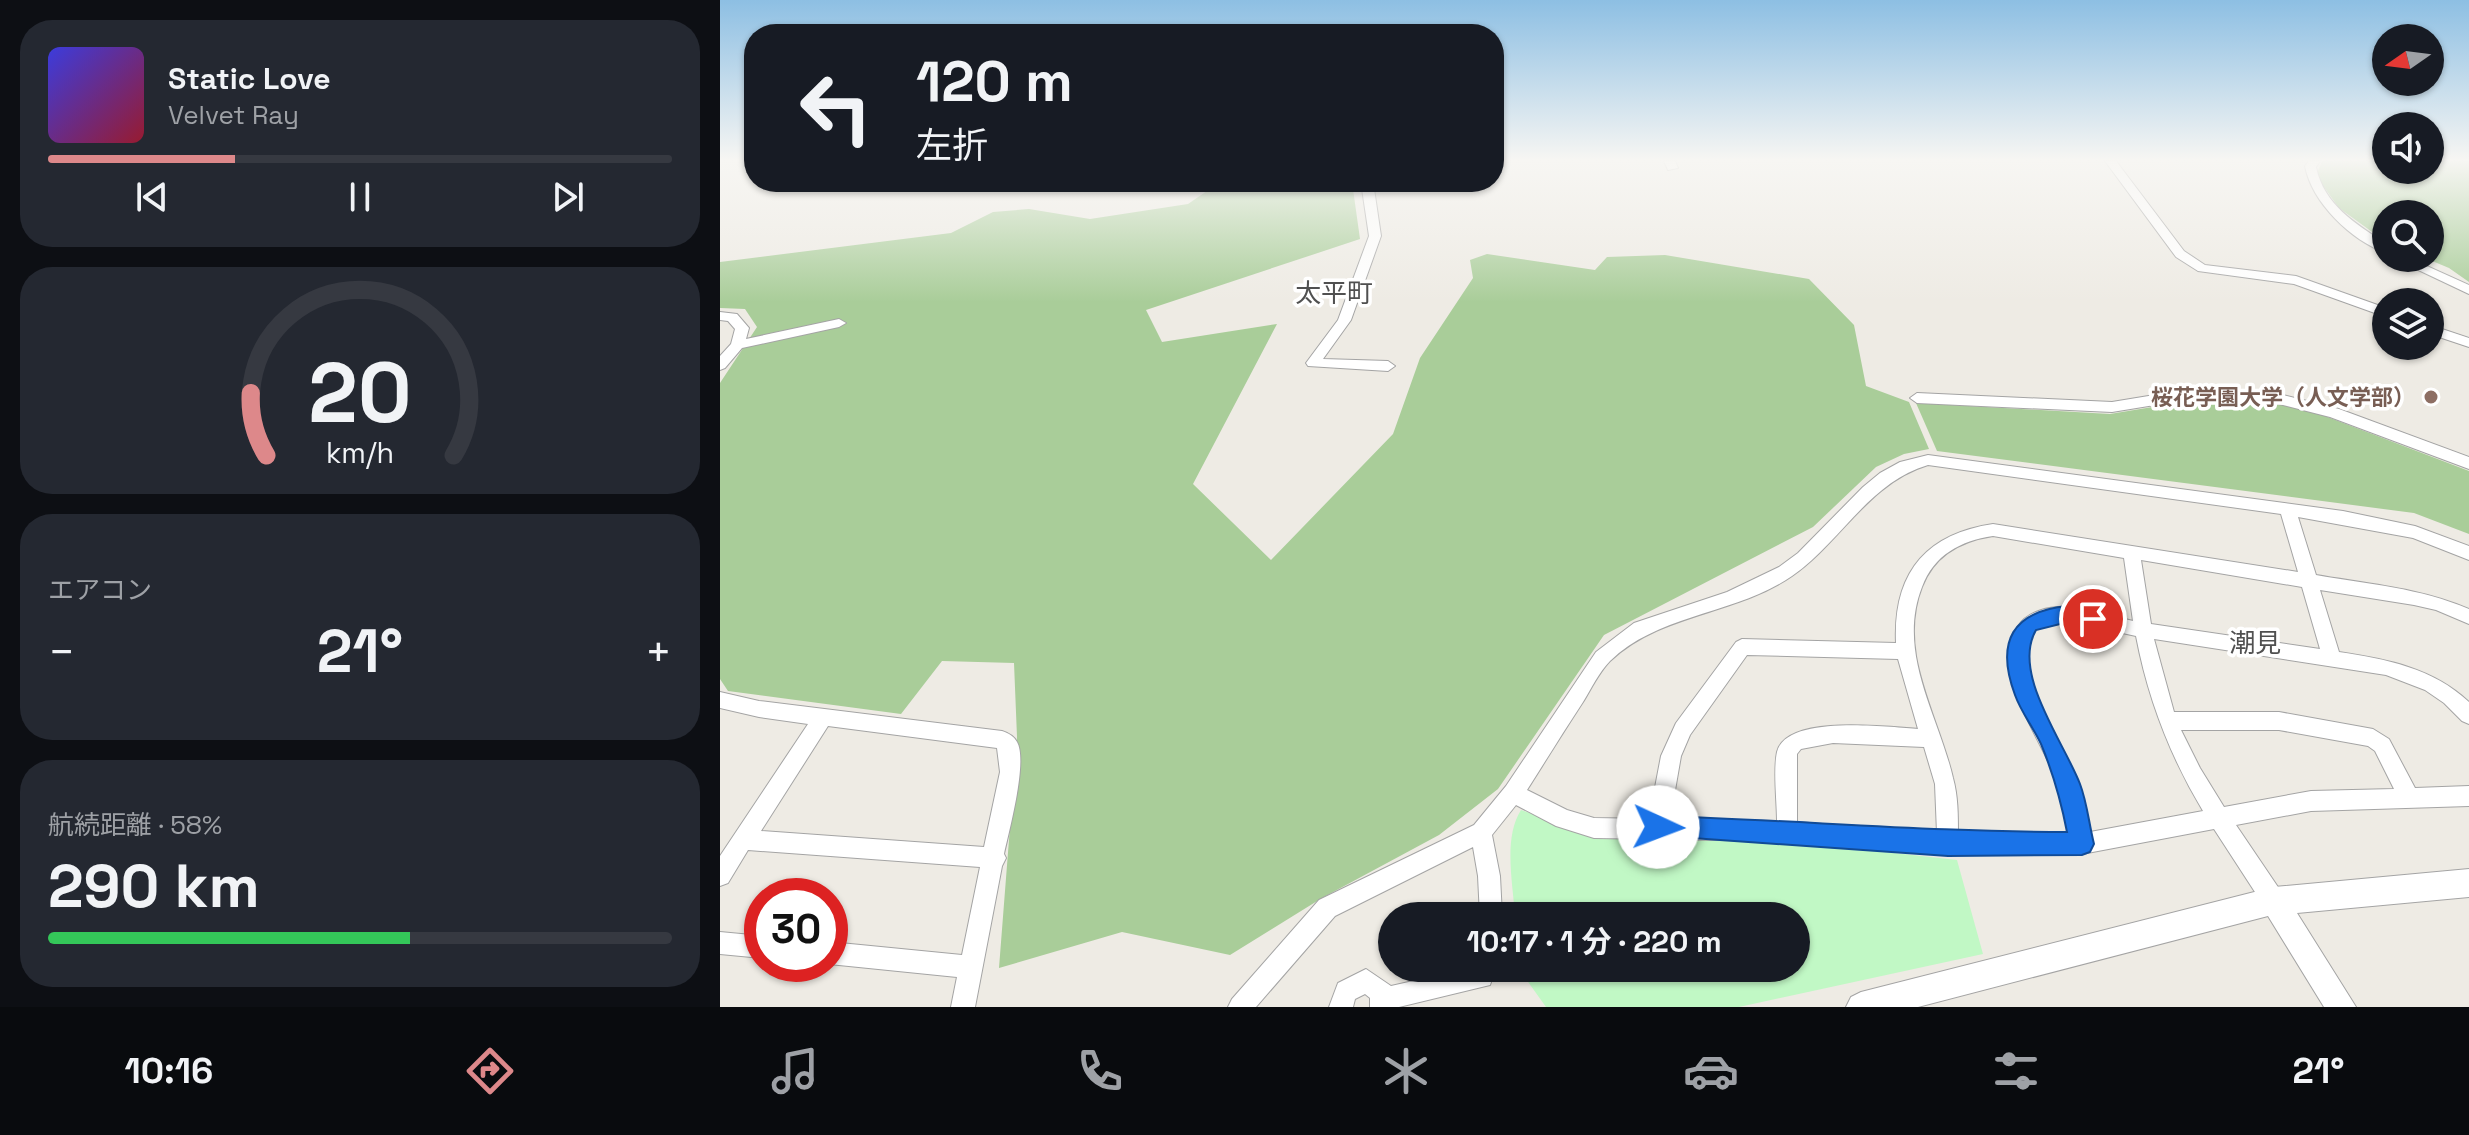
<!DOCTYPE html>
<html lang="ja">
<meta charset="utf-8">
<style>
body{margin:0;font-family:"Space Grotesk","Noto Sans JP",sans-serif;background:#242831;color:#f1f3f6;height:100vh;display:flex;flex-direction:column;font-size:30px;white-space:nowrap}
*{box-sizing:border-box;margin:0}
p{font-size:26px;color:#9ea1a6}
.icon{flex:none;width:44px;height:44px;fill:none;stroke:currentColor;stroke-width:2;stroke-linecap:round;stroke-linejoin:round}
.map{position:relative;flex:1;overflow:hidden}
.details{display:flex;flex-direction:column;gap:20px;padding:20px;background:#0d0f14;width:720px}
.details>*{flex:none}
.top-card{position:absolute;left:24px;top:24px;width:760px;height:168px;border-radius:32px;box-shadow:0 2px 6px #0004;background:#171b24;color:#f1f3f6;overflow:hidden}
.needle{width:52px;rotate:256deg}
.buttons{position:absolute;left:1652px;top:24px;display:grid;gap:16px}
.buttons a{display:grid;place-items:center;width:72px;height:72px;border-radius:50%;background:#171b24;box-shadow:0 2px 6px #0004;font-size:40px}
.speed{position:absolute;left:24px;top:878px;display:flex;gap:16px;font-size:40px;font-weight:700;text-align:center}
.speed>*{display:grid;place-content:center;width:104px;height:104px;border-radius:50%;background:#171b24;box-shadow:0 2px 6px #0004;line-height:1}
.speed .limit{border:12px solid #d22;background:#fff;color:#111}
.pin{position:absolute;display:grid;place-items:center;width:68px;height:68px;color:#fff;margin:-34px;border:4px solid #fff;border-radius:50%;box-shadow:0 2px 8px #0007}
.me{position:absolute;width:88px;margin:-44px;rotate:92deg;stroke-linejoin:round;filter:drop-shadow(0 0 6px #0008)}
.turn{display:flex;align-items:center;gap:28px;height:168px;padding:0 40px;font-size:36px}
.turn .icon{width:104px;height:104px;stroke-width:2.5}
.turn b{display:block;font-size:56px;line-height:68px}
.big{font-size:60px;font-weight:700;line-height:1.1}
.details .card{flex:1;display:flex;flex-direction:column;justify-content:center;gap:12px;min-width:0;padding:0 28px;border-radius:32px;background:#242831}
.details .dial{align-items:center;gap:0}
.dial svg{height:208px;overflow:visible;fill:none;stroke:#363941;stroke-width:7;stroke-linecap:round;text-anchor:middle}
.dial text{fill:#f1f3f6;stroke:none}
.song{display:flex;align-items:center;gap:24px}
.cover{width:96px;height:96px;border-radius:12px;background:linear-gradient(135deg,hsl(240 70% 55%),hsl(350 70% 35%))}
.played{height:8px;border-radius:4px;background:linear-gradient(90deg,#dd888a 30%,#363941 30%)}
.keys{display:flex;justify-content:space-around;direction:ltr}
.heat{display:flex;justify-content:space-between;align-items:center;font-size:44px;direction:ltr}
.charge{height:12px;border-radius:6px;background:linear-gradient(90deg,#34c759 58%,#363941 0)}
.trip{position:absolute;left:658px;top:902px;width:432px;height:80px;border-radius:40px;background:#171b24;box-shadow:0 2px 6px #0004;font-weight:700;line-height:80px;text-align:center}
.dock{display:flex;height:128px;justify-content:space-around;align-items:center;background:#090b0e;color:#9ea1a6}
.dock .icon{width:56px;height:56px}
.dock .selected{color:#dd888a}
.dock b{font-size:36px;color:#f1f3f6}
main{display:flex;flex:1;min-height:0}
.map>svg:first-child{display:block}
.forest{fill:#a9cd99}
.park{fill:#c1f8c5}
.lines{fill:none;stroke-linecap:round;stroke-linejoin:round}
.minor-casing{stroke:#a4a4a4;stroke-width:2}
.tertiary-casing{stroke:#a4a4a4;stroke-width:2}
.minor{fill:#fff;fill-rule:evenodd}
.tertiary{fill:#fff;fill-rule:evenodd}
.route{fill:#1a73e8;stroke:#114b97;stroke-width:2}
.education-dot{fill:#8d6e63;stroke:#fff;stroke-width:3}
.labels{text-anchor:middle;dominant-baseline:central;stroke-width:7;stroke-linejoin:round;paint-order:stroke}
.education-label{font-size:22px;font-weight:bold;fill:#785e54;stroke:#fff;text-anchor:end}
.quarter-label{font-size:26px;fill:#505050;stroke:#fff}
</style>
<main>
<section class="details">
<div class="card">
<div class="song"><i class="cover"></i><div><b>Static Love</b><p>Velvet Ray</p></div></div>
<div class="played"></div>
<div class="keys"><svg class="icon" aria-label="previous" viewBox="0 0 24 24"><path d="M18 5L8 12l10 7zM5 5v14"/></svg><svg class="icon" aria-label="pause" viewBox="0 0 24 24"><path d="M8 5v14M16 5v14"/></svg><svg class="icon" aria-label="next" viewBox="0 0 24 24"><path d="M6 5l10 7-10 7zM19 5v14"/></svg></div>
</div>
<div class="card dial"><svg viewBox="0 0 100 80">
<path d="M14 69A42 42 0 1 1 86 69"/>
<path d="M14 69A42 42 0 0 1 8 45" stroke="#dd888a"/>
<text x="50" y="56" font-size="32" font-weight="700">20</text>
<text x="50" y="72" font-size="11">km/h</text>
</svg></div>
<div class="card"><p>エアコン</p>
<div class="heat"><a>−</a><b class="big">21°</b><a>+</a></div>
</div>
<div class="card"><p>航続距離 · 58%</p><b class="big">290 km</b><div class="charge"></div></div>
</section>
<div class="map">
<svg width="1749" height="1007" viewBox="0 0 1749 1007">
<rect width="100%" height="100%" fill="#eeebe4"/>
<!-- forest -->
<g class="forest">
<polygon points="1602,161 1666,161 1666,170 1710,170 1710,161 1749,161 1749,282 1729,268 1705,258 1710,258 1710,214 1666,214 1666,242 1619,208 1596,176"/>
<polygon points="500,182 632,182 640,239 426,310 442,342 557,324 473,484 551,560 673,434 700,358 753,278 750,260 767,254 875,270 887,257 945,255 1089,279 1134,325 1146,386 1189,402 1209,449 1184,454 1156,467 1093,527 884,635 778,789 719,835 602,898 510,955 402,932 279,968 297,737 294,663 222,661 181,714 8,691 0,679 0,383 37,327 25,309 0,308 0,262 231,233 273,212 309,209 370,219 468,204"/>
<polygon points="1469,401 1555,401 1605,416 1749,471 1749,534 1694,513 1217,451 1196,403 1390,414"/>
</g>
<!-- park -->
<path class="park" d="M801,810l80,27 186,4 170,19 26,94 -244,53h-193l-28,-39h278v-52h-281c-2,-32 -12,-78 6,-106z"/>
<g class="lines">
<defs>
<g id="minor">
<polygon points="944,161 955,161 958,168 948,170"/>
<polygon points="1385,161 1396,161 1464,251 1485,265 1576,276 1666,308 1666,317 1574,284 1478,271 1456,257"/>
<path d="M1589,161h11l-4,6c8,38 39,56 70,77v9c-35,-13 -74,-50 -81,-87z"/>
<polygon points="641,182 653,182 661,236 631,320 603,359 668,361 675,366 668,371 588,366 586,363 618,320 649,236"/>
<polygon points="1673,258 1689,258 1749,285 1749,294"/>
<polygon points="0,312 17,314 29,328 26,339 119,319 126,323 119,327 22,348 5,368 0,370 0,356 11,344 15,329 8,321 0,320"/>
<polygon points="1710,325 1749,338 1749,347 1710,334"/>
<polygon points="1459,391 1555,393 1619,409 1749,457 1749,469 1610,417 1555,403 1459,401 1392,412 1197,403 1190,398 1197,393 1392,402"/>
<path d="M1208,455l415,56 72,15 54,20v14l-56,-22 -115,-21 18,58c52,9 104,13 153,34v15l-33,-14 -22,-5 -94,-15 19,62c47,7 94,16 130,50v22l-7,-3 -18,-18 -19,-13 -39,-15 -232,-36 20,73h105l94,17 16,10 26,49 54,-2v20l-158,5 -75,14 46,68 3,8 -3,8 -8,3 -8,-3 -52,-80 -132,25h-134l-161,-13 -193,-3 -38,-12 -40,-21 -24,30 8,41 2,40h-22l-2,-40 -5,-29 -138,69 -79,91h-28l4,-8 87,-99 155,-75 32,-39 90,-134 38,-29 93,-31 52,-25 19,-14 65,-66 17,-14 20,-11zM1208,465l353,49 17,58 -305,-48c-68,10 -100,50 -97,119l-154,-4 -6,3 -60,81 -15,33 -12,63 -55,-1 -27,-8 -40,-20c19,-30 37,-59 56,-88 8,-13 16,-30 27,-41 50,-48 126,-46 182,-85 49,-34 76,-93 136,-111zM1273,536l131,22 9,63c-21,-5 -45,-13 -66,-14 -17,-1 -39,4 -49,19 -29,48 25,114 41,160 5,15 7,32 10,48h-111c0,-19 0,-38 -5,-56 -14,-62 -57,-125 -31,-191 12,-32 38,-46 71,-51zM1421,560l161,27 18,62 -169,-25zM1348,621l68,15c12,63 34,120 67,175l-113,21c-4,-16 -6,-33 -12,-49 -12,-29 -76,-130 -40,-155 9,-6 20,-6 30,-7zM1027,655l151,4 20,70c-30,-2 -132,-15 -141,23 -4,18 0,49 0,69l-107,-2 11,-63 9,-21zM1461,730h98l89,16 7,5 19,38 -83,2 -87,16 -24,-39zM1113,743l91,4 11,37 2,49 -140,-11v-68l4,-5z"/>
<path d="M0,692l39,9 243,30c6,2 12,5 15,11 11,19 -8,89 -13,112l2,4 -4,8 -27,141h-24l6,-30 -128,-13 1,-22 132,13 18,-88 -232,-17 -20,33 -8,3v-30l88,-132 -49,-7 -39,-9zM108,726l169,22 3,24 -16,75 -223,-16z"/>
<polygon points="0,932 42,936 42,958 0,954"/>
<polygon points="751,968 776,968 770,985 679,1007 650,1007 650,998 645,994 635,999 633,1007 609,1007 618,983 646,969 671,986"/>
</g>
<polygon id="tertiary" points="1749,869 1749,897 1577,913 1636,1007 1604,1007 1548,916 1198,1007 1126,1007 1131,997 1141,992 1554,887"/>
</defs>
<!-- minor casing -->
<use href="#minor" class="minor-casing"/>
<!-- tertiary casing -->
<use href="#tertiary" class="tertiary-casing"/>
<!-- minor -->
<use href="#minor" class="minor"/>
<!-- tertiary -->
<use href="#tertiary" class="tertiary"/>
</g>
<!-- sky -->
<linearGradient id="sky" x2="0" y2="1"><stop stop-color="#8dbfe3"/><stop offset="0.53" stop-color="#f7f6f3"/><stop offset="1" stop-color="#f7f6f3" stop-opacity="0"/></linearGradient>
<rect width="1749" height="302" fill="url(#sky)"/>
<!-- route -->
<path class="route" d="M1348,606l32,7 3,6 -10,8 -25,-5 -32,8c-25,43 28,112 44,154 7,18 9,40 14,60l-4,8 -8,3 -134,1 -298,-21 -4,-8 4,-8 8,-3c137,4 273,16 409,16 -6,-31 -14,-59 -26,-88 -8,-17 -20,-32 -26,-49 -20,-54 -2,-84 53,-89z"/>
<!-- markers -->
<circle class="education-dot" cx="1711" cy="397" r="8"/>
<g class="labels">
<!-- education labels -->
<g class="education-label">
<text x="1695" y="397">桜花学園大学（人文学部）</text>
</g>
<!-- quarter labels -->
<g class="quarter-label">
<text x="614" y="293">太平町</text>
<text x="1535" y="643">潮見</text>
</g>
</g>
</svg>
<div class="buttons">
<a><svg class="needle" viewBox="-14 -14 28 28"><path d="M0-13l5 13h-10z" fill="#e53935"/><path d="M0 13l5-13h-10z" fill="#9ea1a6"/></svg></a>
<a><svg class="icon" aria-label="sound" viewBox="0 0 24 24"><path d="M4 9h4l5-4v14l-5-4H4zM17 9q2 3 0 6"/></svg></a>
<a><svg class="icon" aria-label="search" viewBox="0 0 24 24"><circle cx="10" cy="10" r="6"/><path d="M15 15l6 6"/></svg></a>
<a><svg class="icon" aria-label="layers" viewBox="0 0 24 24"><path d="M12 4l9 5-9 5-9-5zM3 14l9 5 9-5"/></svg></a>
</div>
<div class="speed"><div class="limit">30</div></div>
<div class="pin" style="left:1373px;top:619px;background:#d93025"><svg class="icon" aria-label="arrive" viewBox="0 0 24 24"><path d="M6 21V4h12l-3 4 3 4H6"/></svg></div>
<svg class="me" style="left:938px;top:827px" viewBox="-20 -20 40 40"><circle r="19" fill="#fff"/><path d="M0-13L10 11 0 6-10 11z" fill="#1a73e8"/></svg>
<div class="trip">10:17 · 1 分 · 220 m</div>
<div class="top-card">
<div class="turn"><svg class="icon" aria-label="left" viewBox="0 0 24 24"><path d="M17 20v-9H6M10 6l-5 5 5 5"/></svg><div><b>120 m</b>左折</div></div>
</div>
</div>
</main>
<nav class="dock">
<b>10:16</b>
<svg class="icon selected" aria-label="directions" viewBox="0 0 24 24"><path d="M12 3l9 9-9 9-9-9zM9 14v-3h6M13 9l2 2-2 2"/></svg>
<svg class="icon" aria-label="music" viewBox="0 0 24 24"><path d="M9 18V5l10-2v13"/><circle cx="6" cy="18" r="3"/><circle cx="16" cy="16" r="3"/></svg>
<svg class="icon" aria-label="phone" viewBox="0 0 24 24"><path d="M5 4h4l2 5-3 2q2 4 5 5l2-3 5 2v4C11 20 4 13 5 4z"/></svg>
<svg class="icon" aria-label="climate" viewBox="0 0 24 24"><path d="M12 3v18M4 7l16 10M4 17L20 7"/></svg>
<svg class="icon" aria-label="car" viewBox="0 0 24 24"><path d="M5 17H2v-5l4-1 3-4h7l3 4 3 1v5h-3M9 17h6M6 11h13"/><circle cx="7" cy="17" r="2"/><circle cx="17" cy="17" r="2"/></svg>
<svg class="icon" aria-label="filters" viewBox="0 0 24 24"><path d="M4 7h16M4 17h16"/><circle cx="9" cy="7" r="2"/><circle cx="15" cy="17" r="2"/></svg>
<b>21°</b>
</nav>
